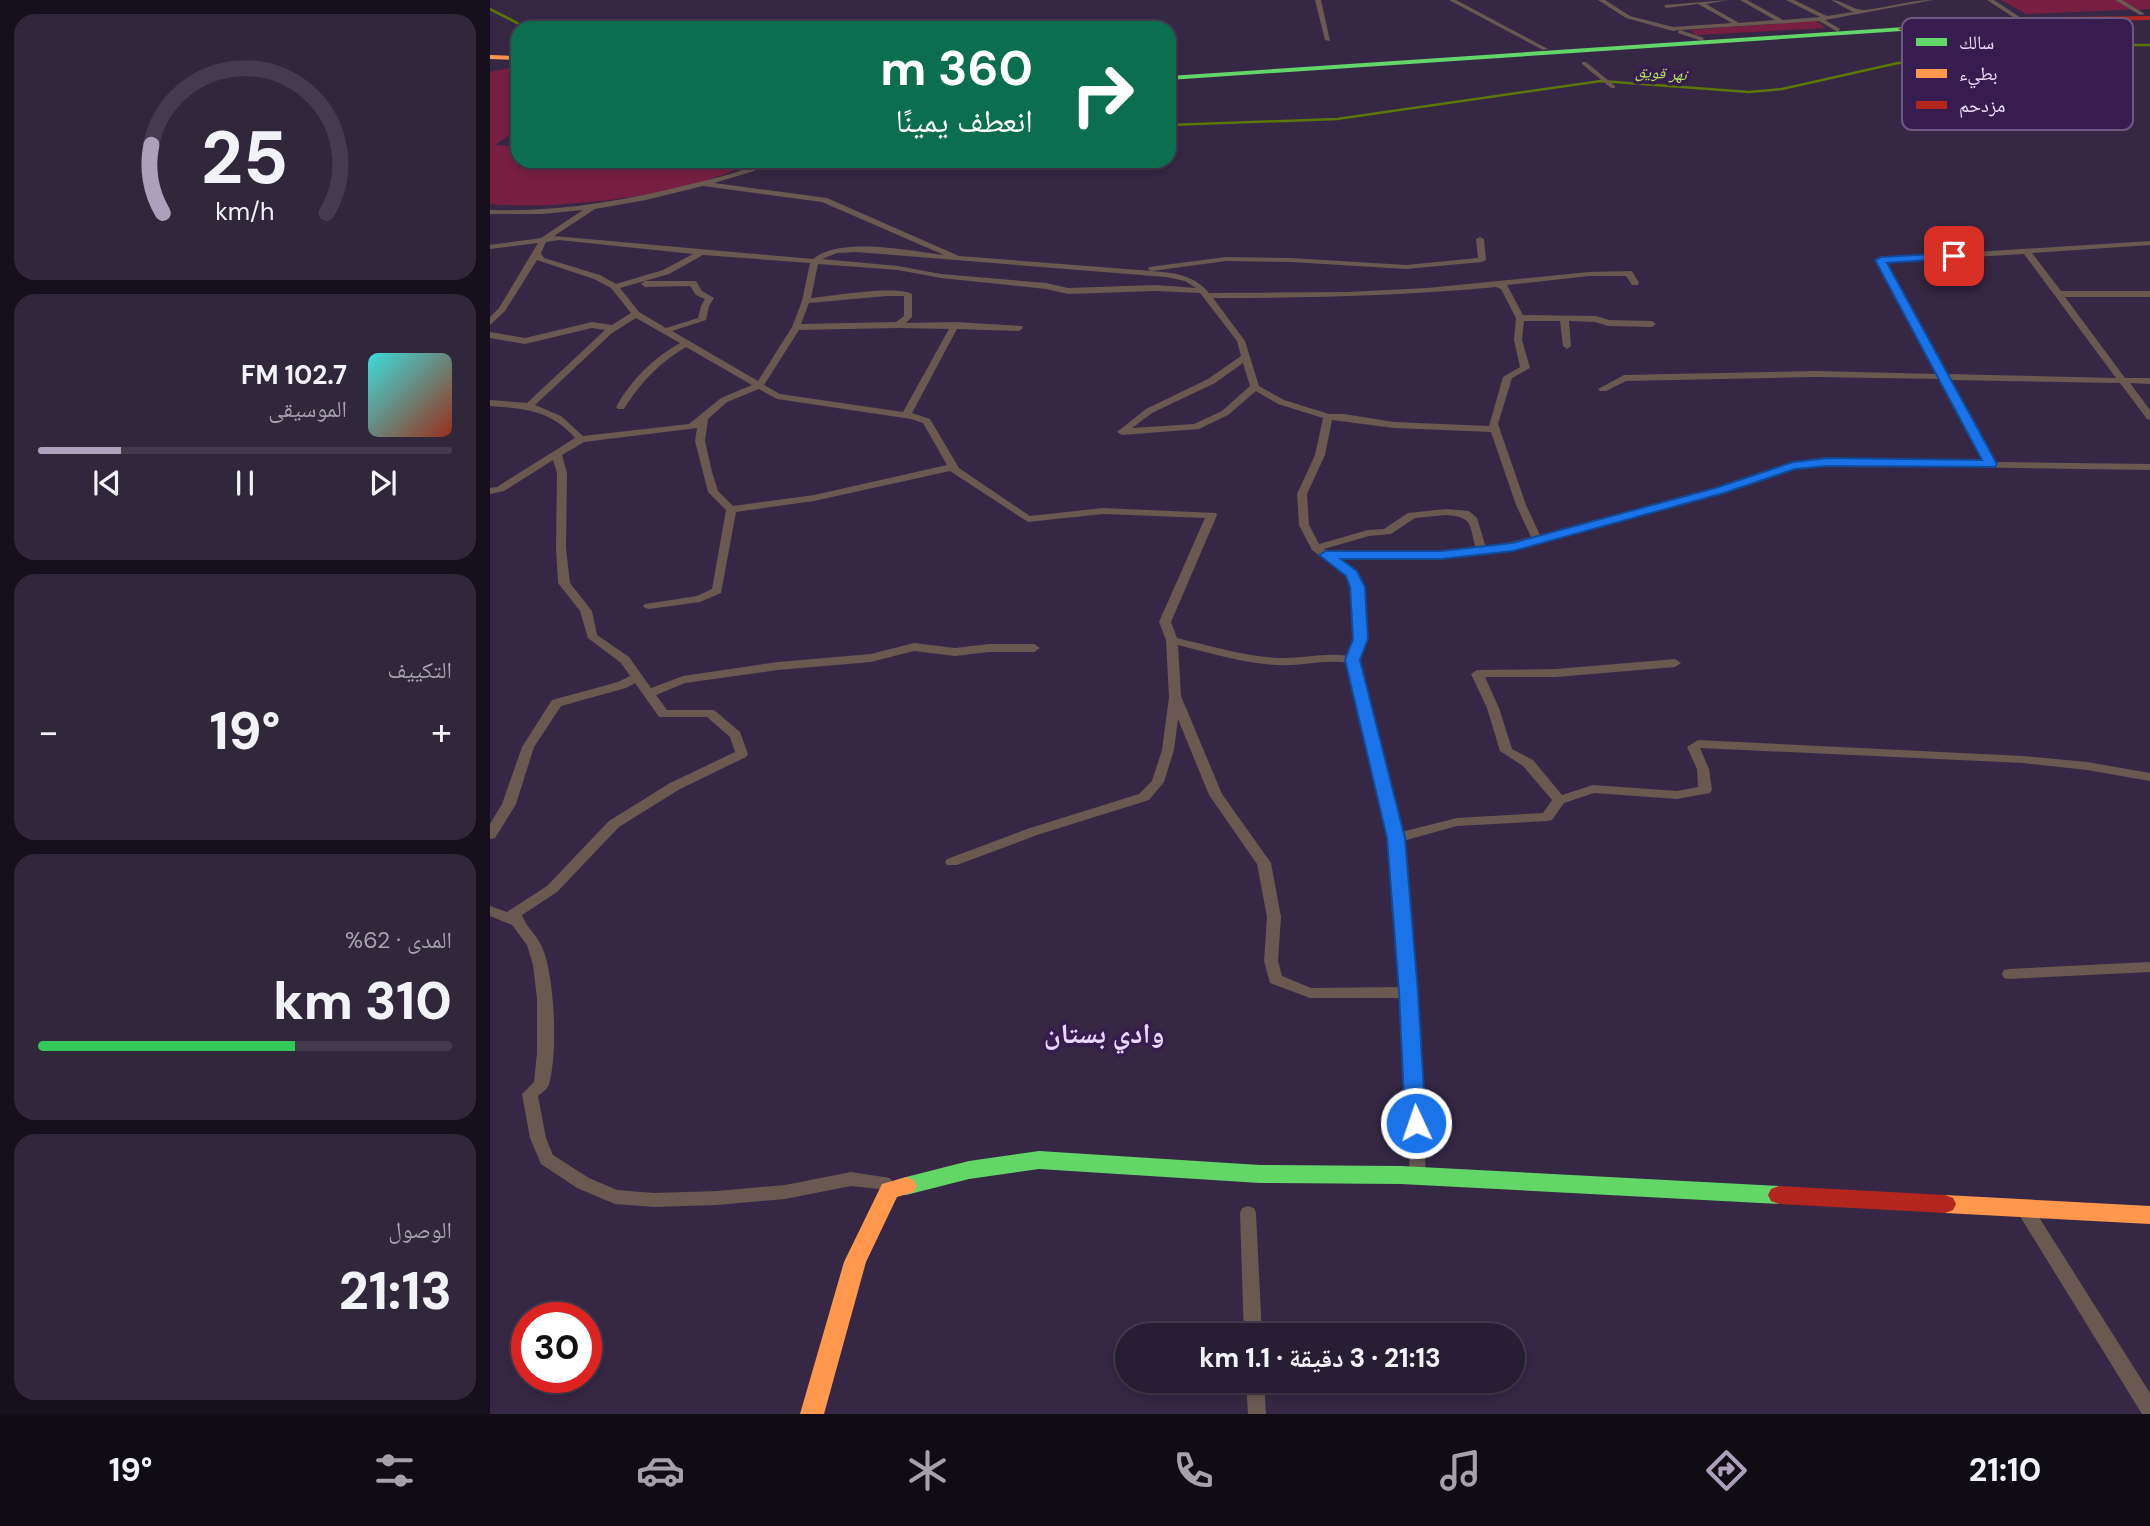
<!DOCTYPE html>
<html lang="ar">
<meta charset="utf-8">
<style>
body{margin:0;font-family:"DM Sans","Noto Naskh Arabic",sans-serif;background:#30273b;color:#f1f3f6;direction:rtl;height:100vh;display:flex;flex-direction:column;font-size:26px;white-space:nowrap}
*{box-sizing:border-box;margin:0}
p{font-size:23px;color:#a5a2ac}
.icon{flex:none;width:38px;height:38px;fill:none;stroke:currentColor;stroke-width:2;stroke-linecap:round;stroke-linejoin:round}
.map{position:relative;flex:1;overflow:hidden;direction:ltr}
.details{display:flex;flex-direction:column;gap:14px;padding:14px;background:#16101c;width:490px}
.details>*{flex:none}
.banner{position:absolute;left:21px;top:21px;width:665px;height:147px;border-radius:21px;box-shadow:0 4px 10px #0003,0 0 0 2px #443c4e;direction:rtl;background:#0b6e4f;color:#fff;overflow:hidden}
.speed{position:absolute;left:21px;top:1302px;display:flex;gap:14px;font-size:35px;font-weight:700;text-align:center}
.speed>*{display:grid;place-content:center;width:91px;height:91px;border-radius:50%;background:#281e33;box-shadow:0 4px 10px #0003,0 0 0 2px #443c4e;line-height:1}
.speed .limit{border:10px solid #d22;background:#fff;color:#111}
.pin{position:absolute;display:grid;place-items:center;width:60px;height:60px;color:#fff;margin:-30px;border-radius:14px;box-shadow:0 4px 10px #0006}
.me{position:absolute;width:77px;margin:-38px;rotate:357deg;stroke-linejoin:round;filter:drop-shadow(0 0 5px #0008)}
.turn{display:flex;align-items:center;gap:24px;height:147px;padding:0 28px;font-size:32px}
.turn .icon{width:91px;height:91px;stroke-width:2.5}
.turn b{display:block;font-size:49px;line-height:60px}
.big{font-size:52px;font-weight:800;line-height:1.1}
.details .card{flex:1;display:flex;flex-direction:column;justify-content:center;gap:10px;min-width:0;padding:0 24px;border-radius:21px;background:#30273b}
.details .dial{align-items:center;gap:0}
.dial svg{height:182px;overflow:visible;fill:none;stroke:#443c4e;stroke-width:7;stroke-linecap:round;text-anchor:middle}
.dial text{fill:#f1f3f6;stroke:none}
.song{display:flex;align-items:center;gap:21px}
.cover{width:84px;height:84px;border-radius:10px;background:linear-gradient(135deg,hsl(180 70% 55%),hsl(10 70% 35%))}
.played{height:7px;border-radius:4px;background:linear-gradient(90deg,#aca0ba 20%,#443c4e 20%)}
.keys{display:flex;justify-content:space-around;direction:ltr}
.heat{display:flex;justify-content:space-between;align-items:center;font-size:38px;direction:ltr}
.charge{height:10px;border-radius:5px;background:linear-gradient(90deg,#34c759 62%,#443c4e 0)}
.trip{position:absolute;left:625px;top:1323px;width:410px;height:70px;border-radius:35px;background:#281e33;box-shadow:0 4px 10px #0003,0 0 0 2px #443c4e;font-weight:800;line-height:70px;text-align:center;direction:rtl}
.menu{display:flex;height:112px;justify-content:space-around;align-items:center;background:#100c14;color:#a5a2ac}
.menu .icon{width:49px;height:49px}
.menu .active{color:#aca0ba}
.menu b{font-size:32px;color:#f1f3f6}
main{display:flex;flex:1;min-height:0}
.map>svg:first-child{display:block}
.green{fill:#781f41}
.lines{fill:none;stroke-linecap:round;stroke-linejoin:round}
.stream{stroke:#5b7706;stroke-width:2.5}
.street{fill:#695951;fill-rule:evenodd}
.fast{fill:#63d668;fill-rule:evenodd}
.slow{fill:#ff974d;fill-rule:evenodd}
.jam{fill:#b3261e;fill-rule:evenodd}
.route{fill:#1a73e8;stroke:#114b97;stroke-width:2}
.labels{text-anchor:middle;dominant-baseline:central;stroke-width:7;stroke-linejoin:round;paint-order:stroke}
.far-water-label{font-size:16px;font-style:italic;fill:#b5e25b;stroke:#371d4f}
.near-district-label{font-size:28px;font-weight:bold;fill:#e8d8fe;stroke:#371d4f}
.key{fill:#371d4f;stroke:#6d5882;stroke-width:2}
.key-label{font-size:19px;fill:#ece1fa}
</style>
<main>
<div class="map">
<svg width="1660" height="1414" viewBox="0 0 1660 1414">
<rect width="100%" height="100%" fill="#362844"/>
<!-- green -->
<g class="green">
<polygon points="1511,0 1660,0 1660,9 1536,14"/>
<polygon points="1326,21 1336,28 1206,35 1201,30"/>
<path d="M28,66v63l-23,16 23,2v14h234c-57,35 -195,49 -262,43v-132z"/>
</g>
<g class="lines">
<!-- stream -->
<g class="stream">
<polyline points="0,9 37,28"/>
<polyline points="679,125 847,119 1111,81 1259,92 1292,89 1408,63 1506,59 1591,45 1660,45"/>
</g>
<!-- street -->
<g class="street">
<polygon points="825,0 831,0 840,41 835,40"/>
<polygon points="959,0 966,0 1058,49 1053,50"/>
<path d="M1108,0h7l25,16 43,11 59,-4 -34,-19 -32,4 -2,-3 65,-5 -23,4 33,19 36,-3 -35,-20h7l36,20 37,-3 -34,-17h8l33,16 26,-4 -22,-12c12,0 21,10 33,10 23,-2 45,-10 69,-10l-108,20 15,9 -2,3 -19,-11 -139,9 24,8 -2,3 -24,-8 1,-3 -6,1 -47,-13z"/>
<polygon points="1497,0 1504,0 1537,22 1532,23"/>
<polygon points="1625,0 1632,0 1655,14 1650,15"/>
<polygon points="1092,62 1096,62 1125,86 1125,88 1121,88 1092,64"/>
<path d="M273,161h9l-18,10 -40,12 113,15 132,58 193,15 -4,-2 1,-2 77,-10 65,1 115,7 72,-7 -2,-19 4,-2 4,2 2,21 -4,2 -76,7 -115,-7 -65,-1 -74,10c23,2 42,4 57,22l139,-1 79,-4 162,-16 43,-1 7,12 -1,2h-6l-6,-9h-37l-82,9 16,30 73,1 13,4 43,1 4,3 -4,3 -44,-1 -13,-4 -26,-1 2,25 -4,3 -4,-3 -3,-25h-36l-2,19 8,28 -18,10 -14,46 28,81 14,30 175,-47 78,-25 35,-4 157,2 -44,-82 -125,-2 -190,4 -20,10h-6l-2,-2 26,-14 192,-4 122,3 -61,-114 1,-2 272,-17v4l-118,8 29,38h89v6h-85l60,81h25v6l-20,-1 20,27v10l-3,-1 -27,-36 -170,-3 45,82 155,2v6l-322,-5 -34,4 -71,23 -211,57 -53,8 -122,1 19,14 8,15 3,52 -8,21 42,172 56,-14 86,-5 9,-13 -29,-34 -23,-15 -13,-43 -16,-34 6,-4 79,-1 119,-10 6,4 -6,4 -119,10h-71l14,31 13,41 21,11 29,35 31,-10 84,6 21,-4 -1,-18 -10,-22 11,-7 325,16 64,6 63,11v8l-63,-11 -64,-7 -323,-15 9,21 3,21 -2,3 -33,6 -83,-6 -30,10 -12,17 -5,1 -90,5 -54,15 13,151 10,184 -2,5 -6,2 -6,-2 -2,-5 -8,-178h-92l-40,-15 -6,-22 3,-44 -10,-53 -48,-69 -31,-76 -4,31 -10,32 -15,18 -112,35 -80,30h-10l-2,-3 2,-3 80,-30 112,-35 13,-13 10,-31 7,-53 -3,-57 -7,-18 46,-104 -102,-4 -75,8 -78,-51 -136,30 -78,11 -15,81 -21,9 -51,7 -4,-1 -2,-2 2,-2 52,-8 15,-7 14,-79 -18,-18 -13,-51 2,-13 -113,14 -22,13 5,18 -1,75 4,35 22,28 5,24 32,22 22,31 32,-12 95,-14 93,-8 43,-11 41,5 34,-4h45l6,4 -6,4h-45l-34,4 -41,-5 -43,11 -93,8 -93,13 -29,12 11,15h47l26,22 8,22 -2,3 -66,32 -61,38 -62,65 -35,23c4,12 15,20 20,32 13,29 16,107 7,137 -2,6 -6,8 -11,12l8,42 7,17 36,23 28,12 37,3 63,-2 68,-6 66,-13 39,6 8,12 -2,5c-8,3 -11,0 -17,-6l-28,-3 -66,13 -68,6 -63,2 -39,-3 -38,-16 -36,-24 -11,-26 -8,-44 12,-12 3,-29v-54l-4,-34 -6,-20 -15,-20 -22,-9v-10l17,6 40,-26 62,-65 61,-38 65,-31 -5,-15 -23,-20h-48l-24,-34 -9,5 -65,18 -27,41 -18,57 -21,34 -5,1v-15l12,-20 20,-57 30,-47 66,-18 12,-6 -9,-13 -33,-25 -8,-27 -22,-28 -2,-35 1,-75 -4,-13 -49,31 -14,3v-6l7,-1 78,-49c-25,-28 -50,-29 -85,-32v-6l37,3 78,-73 -13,-2 -67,16 -35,-6v-6l35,6 67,-16 20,3 19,-12 -20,-25 -17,-9 -57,-19 -32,51 -15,14v-8l9,-9 39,-65 -48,6v-4l51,-7 42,-28 -41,4h-52v-4c69,2 135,-9 201,-26 25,-6 49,-11 72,-23zM213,186l119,16 122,53c-34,-4 -103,-19 -131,4l-259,-23 41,-27 51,-9zM69,240l134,14 -30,16 -47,14 -16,-9 -56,-17 -3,-5 5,-11zM366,252l310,25 19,4 11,7 -41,-3 -87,3 -22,-5 -105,-9 -43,-8 -76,-7 15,-6zM1534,254l92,124 -169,-4 -61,-112zM213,255l107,8 -8,38 -10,26 -34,54 -86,-50 34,-11 3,-14 5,-8 -12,-7 -6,-10h-51l-4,3 4,3 45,-1 6,9 9,4 -4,7 -3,12 -32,10 -27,-16 -19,-24 49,-14zM328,264l80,6 43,8 105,11 22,5 87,-3 45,2 37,48 4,15 -33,23 -62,30 -29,23 5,3 77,-6 29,-14 28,-24 22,13 45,14 -8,37 -18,39 2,31 13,25 35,26 5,11 3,52 -6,17c-24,-4 -47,3 -71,2 -34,-2 -68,-12 -101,-20l-6,-16 46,-107 -1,-2 -113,-5 -73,8 -71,-48 -29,-49 -18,-6 45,-84 62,2 4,-3 -1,-2 -67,-4 -49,1 6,-6v-23c-17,-9 -79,2 -101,4zM1006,287l5,2 15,29 -2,22 6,27 -17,10 -14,49 -95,-4 -50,-8h-15l-45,-14 -25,-14 -14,-45 -32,-43c95,0 189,-2 283,-11zM397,296h17v20l-8,6 -95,2 8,-21zM146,318l44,25c-28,16 -48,36 -64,64l2,2h6c17,-27 35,-46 62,-62l66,38 -31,13 -32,26 -106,12 -22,-20 -26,-11 77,-72zM408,328l51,1 -46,83 -123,-18 -16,-9 35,-55zM753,363l7,23 -28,25 -28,13 -62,4 20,-15 63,-30zM269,389l18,10 134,20 12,4 24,42 -133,30 -81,11 -15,-15 -6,-19 -7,-31 3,-22 19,-17zM842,420l62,8 97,4 25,73 15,32 -45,11 -9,-30 -8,-7 -23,-2 -38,4 -24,16 -16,1 -49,14 -10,-19 -2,-31 18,-39zM956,515c28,2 23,10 30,34l-43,3h-105l-4,-3 45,-13 22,-2 24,-16zM688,645c32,8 65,18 98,20 24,2 48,-6 72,-2l41,175 12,149 -90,1 -29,-12 -4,-15 3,-44 -10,-54 -49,-69 -41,-98z"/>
<polygon points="1660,962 1660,972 1519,979 1514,978 1512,974 1514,970 1519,969"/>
<polygon points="1534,1201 1540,1203 1660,1393 1660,1414 1652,1414 1528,1213 1526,1208 1528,1203"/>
<polygon points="758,1206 764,1208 766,1213 772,1335 754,1335 750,1213 752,1208"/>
<polygon points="756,1381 774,1381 776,1414 758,1414"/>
</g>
<!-- fast -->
<g class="fast">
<polygon points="1415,27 1412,31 679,80 679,76"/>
<polygon points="549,1151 770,1165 911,1166 1289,1186 1297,1189 1300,1195 1297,1201 1289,1204 911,1184 770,1183 549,1169 479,1179 416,1195 408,1192 405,1186 408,1180 416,1177 479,1161"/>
</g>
<!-- slow -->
<g class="slow">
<polygon points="0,55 28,56 28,60 0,59"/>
<polygon points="416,1177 424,1180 427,1186 424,1192 407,1197 376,1262 334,1414 310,1414 354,1262 392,1184"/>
<polygon points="1455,1195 1660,1206 1660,1224 1455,1213 1447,1210 1444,1204 1447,1198"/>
</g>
<!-- jam -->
<g class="jam">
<polygon points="1660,16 1660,20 1570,21 1412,31 1408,29 1412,27 1570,17"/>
<polygon points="1289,1186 1455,1195 1463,1198 1466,1204 1463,1210 1455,1213 1289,1204 1281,1201 1278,1195 1281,1189"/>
</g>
</g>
<!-- route -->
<polygon class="route" points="1464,253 1469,256 1468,258 1397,263 1507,464 1505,467 1338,466 1305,469 1234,493 1023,551 951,559 851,559 867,571 875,587 878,639 870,660 915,838 928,992 936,1123 933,1129 926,1131 918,1129 915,1123 909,992 897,838 855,660 863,639 860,587 856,576 829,555 836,551 951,551 1022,543 1225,488 1303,462 1338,458 1492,460 1385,260 1391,257"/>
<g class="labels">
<!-- far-water labels -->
<g class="far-water-label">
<text transform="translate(1171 73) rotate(4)">نهر قويق</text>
</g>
<!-- near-district labels -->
<g class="near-district-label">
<text x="614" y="1033">وادي بستان</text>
</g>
</g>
<!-- legend -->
<rect x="1412" y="18" width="231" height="112" rx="10" class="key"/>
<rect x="1426" y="38" width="31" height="8" fill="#63d668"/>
<rect x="1426" y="69" width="31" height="9" fill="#ff974d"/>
<rect x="1426" y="101" width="31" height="8" fill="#b3261e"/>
<g class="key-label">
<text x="1469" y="49">سالك</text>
<text x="1469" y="80">بطيء</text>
<text x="1469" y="112">مزدحم</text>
</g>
</svg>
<div class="speed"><div class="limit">30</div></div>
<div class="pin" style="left:1464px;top:256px;background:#d93025"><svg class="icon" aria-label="arrive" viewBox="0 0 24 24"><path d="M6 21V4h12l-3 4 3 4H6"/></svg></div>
<svg class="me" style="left:926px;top:1123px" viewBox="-20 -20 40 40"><circle r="17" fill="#1a73e8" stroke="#fff" stroke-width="3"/><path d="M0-11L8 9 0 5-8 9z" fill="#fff"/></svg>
<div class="trip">21:13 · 3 دقيقة · 1.1 km</div>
<div class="banner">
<div class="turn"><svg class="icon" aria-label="right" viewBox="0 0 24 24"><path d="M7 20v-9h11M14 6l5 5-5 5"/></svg><div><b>360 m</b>انعطف يمينًا</div></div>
</div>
</div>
<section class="details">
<div class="card dial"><svg viewBox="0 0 100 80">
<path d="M14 69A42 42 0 1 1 86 69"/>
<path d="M14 69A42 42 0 0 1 9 39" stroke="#aca0ba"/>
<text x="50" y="56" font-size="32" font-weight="700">25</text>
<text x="50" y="72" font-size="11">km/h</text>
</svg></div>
<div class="card">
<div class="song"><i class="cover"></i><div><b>102.7 FM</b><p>الموسيقى</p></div></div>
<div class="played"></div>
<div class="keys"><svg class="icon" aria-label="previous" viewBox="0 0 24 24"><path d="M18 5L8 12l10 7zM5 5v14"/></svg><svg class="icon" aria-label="pause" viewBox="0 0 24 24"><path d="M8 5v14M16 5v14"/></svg><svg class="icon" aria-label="next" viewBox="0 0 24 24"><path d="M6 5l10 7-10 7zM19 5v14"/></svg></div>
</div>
<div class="card"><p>التكييف</p>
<div class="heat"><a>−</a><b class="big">19°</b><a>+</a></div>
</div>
<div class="card"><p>المدى · 62%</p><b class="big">310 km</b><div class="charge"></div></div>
<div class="card"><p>الوصول</p><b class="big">21:13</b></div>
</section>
</main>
<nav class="menu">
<b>21:10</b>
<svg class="icon active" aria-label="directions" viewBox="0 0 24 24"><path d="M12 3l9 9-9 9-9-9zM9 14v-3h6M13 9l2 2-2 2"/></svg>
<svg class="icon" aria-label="music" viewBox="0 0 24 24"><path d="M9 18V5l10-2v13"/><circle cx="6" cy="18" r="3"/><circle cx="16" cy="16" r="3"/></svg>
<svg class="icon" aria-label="phone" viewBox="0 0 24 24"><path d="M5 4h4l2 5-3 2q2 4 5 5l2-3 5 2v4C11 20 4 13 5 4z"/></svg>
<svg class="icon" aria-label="climate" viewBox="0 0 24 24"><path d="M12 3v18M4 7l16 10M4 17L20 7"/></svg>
<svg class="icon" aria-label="car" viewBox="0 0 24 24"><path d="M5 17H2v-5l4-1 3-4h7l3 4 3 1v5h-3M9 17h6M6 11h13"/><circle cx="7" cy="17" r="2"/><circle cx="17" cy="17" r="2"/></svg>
<svg class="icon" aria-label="filters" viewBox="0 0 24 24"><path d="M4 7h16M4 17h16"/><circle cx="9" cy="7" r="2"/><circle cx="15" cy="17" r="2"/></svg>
<b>19°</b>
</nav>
